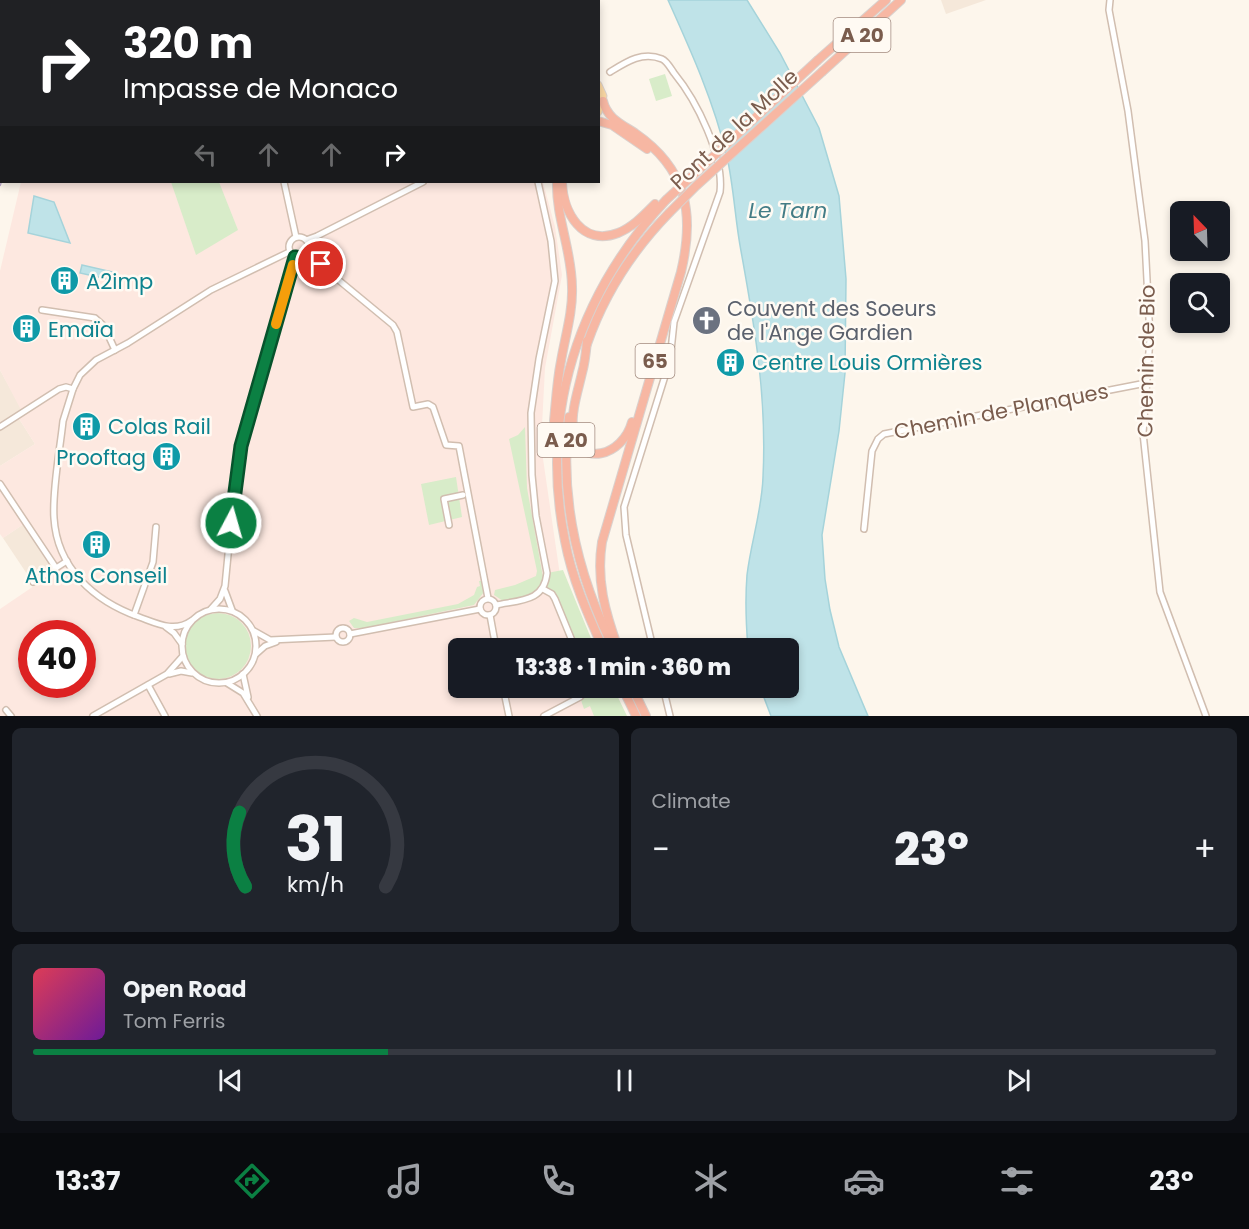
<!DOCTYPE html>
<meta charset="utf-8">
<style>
body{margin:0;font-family:Poppins,sans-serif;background:#20242c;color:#f1f3f6;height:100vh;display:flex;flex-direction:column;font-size:22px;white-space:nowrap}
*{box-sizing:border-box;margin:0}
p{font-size:20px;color:#9ea1a6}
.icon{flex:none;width:33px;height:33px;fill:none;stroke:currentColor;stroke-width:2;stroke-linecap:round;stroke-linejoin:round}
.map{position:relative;height:716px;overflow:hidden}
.sheet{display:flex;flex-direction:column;gap:12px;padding:12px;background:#0d0f14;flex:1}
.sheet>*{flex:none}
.hud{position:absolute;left:0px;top:0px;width:600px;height:183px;box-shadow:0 3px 9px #0003;background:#202124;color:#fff;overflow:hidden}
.needle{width:39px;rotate:337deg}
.tools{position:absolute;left:1170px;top:201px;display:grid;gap:12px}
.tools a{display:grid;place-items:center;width:60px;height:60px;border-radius:9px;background:#171b24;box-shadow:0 3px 9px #0003;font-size:30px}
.speed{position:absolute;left:18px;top:620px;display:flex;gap:12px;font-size:30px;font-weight:700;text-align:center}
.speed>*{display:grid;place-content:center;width:78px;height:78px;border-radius:50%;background:#171b24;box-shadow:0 3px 9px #0003;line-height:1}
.speed .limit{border:9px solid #d22;background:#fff;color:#111}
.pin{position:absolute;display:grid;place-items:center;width:51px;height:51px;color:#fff;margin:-26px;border:3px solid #fff;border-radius:50%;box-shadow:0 2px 6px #0007}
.me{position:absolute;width:66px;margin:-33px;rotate:6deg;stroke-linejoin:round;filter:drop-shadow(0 0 4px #0008)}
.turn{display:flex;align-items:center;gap:21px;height:126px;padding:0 24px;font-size:27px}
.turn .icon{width:78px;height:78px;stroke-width:2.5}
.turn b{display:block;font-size:42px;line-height:51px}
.lanes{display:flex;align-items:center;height:57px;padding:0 24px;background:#0003;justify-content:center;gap:30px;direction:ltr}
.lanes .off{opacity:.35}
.big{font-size:45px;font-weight:800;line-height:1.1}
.sheet .tile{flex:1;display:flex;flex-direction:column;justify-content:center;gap:9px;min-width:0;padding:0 21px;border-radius:9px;background:#20242c}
.sheet .dial{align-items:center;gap:0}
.dial svg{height:156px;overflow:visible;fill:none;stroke:#363941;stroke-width:7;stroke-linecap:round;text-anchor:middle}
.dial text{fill:#f1f3f6;stroke:none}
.song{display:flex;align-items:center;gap:18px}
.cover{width:72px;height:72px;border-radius:9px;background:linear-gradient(135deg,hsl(350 70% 55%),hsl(280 70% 35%))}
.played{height:6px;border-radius:3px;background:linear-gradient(90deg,#0b8043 30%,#363941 30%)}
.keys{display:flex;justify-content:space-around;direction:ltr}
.heat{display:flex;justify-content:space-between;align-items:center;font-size:33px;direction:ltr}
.sheet .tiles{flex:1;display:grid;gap:12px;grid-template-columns:1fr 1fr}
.tile:last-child{grid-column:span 2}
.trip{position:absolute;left:448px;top:638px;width:351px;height:60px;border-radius:9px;background:#171b24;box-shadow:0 3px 9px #0003;font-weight:800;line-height:60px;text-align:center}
.tab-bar{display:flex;height:96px;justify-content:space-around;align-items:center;background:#090b0e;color:#9ea1a6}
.tab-bar .icon{width:42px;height:42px}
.tab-bar .active{color:#0b8043}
.tab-bar b{font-size:27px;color:#f1f3f6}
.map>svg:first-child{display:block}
.residential{fill:#f5e8da}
.commercial{fill:#fde8e0;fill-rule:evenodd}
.green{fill:#d8ecc9}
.water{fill:#bfe3e8;stroke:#a5d3da;stroke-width:1.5}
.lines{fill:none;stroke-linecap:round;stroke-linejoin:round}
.stream{stroke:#a5d3da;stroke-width:1.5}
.minor-casing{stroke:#d1beb0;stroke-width:8}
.major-casing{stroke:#dad1cd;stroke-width:9}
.highway-casing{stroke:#dad1cd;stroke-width:10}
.minor{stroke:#fff;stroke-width:5}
.major{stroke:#fbd9a5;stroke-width:7}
.highway{stroke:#f7b7a3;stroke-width:8}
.rail{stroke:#b9a8c9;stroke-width:1.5;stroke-dasharray:9 6;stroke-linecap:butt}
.highway-bridge-casing{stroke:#dad1cd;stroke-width:10;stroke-linecap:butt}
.highway-bridge{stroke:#f7b7a3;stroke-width:8}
.route-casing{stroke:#07532c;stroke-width:15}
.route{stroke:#0b8043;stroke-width:10}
.slow{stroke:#f59e0b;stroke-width:10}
.labels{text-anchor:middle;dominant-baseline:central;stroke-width:5;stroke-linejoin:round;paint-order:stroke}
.shield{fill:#fffaf3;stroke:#a28b7f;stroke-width:1.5}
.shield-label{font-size:20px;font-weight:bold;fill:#7a5c4d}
.street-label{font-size:21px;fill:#7a5c4d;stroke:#fffaf3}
.culture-label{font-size:21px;fill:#0d838f;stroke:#fffaf3;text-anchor:start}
.worship-label{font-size:21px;fill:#5b616d;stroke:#fffaf3;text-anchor:start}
.water-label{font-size:22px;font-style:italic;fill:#437c86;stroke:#fffaf3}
</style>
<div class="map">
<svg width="1249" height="716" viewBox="0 0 1249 716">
<rect width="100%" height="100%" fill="#fdf6ec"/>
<!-- residential -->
<g class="residential">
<polygon points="941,0 986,0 946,14"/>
<polygon points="0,370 22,410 16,414 35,444 0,466"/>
<polygon points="24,524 56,571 35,586 3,538"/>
</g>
<!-- commercial -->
<g class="commercial">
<polygon points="150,0 498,0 499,1 150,2"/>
<path d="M21,182h522l12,45 7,48 -17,93 -4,77 20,137 26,66h-128v39h143l10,29h-612v-107l56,-38 -32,-47 -21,14 -3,-4v-68l35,-22 -19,-30 5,-4 -21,-40v-99zM32,633h50v51h-50z"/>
</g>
<!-- green -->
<g class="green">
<polygon points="665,74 672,96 656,101 649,79"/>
<polygon points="171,182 219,182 238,230 196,255"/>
<path d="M525,427l2,61 16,89c-3,19 -24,20 -40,24l-9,-6 1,-5 20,-5 21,-9 1,-5 -28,-132 9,-4z"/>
<polygon points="456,477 462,517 429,525 421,484"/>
<polygon points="563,570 595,648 575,648 555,599 543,589 547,573"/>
<polygon points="479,581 482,581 484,592 474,605 364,628 354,628 349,621 354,618 367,622 458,604 474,595 477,587 480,586"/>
<circle cx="218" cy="646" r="33"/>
<polygon points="589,687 613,687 627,716 594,716 590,706 584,709 581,700"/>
</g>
<!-- water -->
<g class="water">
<path d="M668,0h79l33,53 39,75 20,68 7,83 -1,94 -6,58 -17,104 3,44 5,31 9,37 29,69h-97l-11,-29h29v-39h-41c-2,-24 -3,-48 -1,-73 4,-33 15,-65 16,-98 4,-79 -8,-149 -22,-226 -6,-31 -7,-63 -14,-94 -13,-55 -36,-106 -59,-157z"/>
<polygon points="34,196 54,202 70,243 28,233"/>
<polygon points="82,265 117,273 116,281 80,273"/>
</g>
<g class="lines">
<!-- stream -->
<polyline class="stream" points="476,2 480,0"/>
<defs>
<g id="minor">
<polyline points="244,0 244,2"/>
<polyline points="346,0 346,2"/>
<polyline points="1110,0 1109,10 1128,111 1145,241 1150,338 1143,433 1160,592 1206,716"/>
<polyline points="158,2 158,0"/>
<path d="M610,72c16,-10 32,-21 52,-13 5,2 9,10 12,14 23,28 50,83 46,119l-46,130 -4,38 -46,147 2,28 27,113"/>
<polyline points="284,182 296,237"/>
<circle cx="299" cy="247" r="10"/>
<polyline points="306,240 317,236 423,182"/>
<polyline points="307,254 393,325 397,332 413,407 428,404 433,407 446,445 459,446 488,598"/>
<polyline points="42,310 95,318 104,326 115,350"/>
<polyline points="0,427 59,389 66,387 73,389"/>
<polyline points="0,484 56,568 67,561"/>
<polyline points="449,525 444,499 463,495"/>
<polyline points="864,529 872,451 878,439 884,434 1146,383"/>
<polyline points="33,582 56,568"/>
<polyline points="543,589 552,594 555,599 575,648"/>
<polyline points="225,591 232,610"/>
<circle cx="488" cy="607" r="8"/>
<path d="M496,605c24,-5 48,-3 51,-32l-11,-57 -4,-41 -1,-62 8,-54 16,-78 -4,-40 -13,-59"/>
<circle cx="219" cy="646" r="37"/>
<polyline points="211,609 220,599 225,586 233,503 241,446 295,257"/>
<polyline points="134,615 153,562 156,527"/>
<polyline points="490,615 496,648"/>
<path d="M191,621c-17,12 -35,2 -52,-4 -45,-16 -82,-49 -85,-99 -2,-28 6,-68 9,-97l10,-32 7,-14 16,-15 32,-17 83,-53 78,-38"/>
<polyline points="166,627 174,633 182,644"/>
<circle cx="343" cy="635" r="7"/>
<polyline points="254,631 270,640 336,637"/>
<polyline points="350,634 480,609"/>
<polyline points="256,654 265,646 276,642"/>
<polyline points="169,674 181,671 192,673"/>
<polyline points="243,674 248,697"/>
<polyline points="227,683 243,693 257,716"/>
<polyline points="148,685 165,716"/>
<polyline points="503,687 509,716"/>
<polyline points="663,687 670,716"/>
<polyline points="6,710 11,716"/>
<polyline points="93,716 167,674 183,656"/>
<polyline points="544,716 580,697 589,687"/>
</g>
<g id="major">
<polyline points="495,0 495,2"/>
<polyline points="598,85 603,96 598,112"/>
</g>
<g id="highway">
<polyline points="818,60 886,0"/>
<polyline points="823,71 901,0"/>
<path d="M603,101c4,17 18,23 32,32 52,36 60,80 46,139l-79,270c-6,38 3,70 16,106"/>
<polyline points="598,121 612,125 647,149"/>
<path d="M562,182c1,30 20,65 56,51 15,-6 26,-18 37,-29"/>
<path d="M587,341c-1,11 -2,22 -5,32 -4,18 -11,38 -9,56 5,40 50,27 59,-7"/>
<path d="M587,344c17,-49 46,-94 82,-131"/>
<path d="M569,417c-10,79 8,155 42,226"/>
<path d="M554,421c2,-20 3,-40 7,-60 4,-24 12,-49 11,-74 0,-36 -16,-69 -15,-105"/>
<path d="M603,648c-16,-35 -31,-70 -38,-107 -26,-128 13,-247 101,-341"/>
<polyline points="622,687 636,716"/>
<polyline points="632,687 646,716"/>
</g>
</defs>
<!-- minor casing -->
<use href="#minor" class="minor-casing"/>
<!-- major casing -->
<use href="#major" class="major-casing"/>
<!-- highway casing -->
<use href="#highway" class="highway-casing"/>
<!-- minor -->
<use href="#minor" class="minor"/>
<!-- major -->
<use href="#major" class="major"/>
<!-- highway -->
<use href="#highway" class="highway"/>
<!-- rail -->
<g class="rail">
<polyline points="42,2 42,0"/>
<polyline points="0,172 2,166"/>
<polyline points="0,186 2,180"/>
</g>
<defs>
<g id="highway-bridge">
<polyline points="666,200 818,60"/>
<polyline points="669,213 696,186 823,71"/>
</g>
</defs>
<!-- highway-bridge casing -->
<use href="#highway-bridge" class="highway-bridge-casing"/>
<!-- highway-bridge -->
<use href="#highway-bridge" class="highway-bridge"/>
</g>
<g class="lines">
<defs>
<polyline id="route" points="231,523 241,446 295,257 302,258 307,254 321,264"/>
</defs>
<!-- route casing -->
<use href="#route" class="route-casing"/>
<!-- route -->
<use href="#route" class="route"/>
<!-- slow -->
<polyline class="slow" points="276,324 293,265"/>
</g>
<!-- icons -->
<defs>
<symbol id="building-disc" viewBox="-11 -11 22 22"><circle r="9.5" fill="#0f9aa8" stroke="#fffaf3"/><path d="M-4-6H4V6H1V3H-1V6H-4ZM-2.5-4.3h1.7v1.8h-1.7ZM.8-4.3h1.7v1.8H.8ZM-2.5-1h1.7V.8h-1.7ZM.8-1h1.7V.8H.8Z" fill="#fff"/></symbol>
<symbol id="church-disc" viewBox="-11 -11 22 22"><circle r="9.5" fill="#6b7280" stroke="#fffaf3"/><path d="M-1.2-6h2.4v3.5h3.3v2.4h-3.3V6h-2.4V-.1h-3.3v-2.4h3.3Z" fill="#fff"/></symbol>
</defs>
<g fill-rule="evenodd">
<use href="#building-disc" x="48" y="264" width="33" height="33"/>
<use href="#church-disc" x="690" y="304" width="33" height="33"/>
<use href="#building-disc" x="10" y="312" width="33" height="33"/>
<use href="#building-disc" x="714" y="346" width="33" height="33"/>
<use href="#building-disc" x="70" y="410" width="33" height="33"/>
<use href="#building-disc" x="150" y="440" width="33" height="33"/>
<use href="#building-disc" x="80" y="528" width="33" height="33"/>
</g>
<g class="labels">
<!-- shield labels -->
<g class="shield">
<rect x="833.5" y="18" width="57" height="34" rx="4.5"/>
<rect x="635.5" y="344" width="39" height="34" rx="4.5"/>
<rect x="537.5" y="423" width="57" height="34" rx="4.5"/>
</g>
<g class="shield-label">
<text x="862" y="35">A 20</text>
<text x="655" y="361">65</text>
<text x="566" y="440">A 20</text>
</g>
<!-- street labels -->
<g class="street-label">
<text transform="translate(734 129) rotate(-43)">Pont de la Molle</text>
<text transform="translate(1146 361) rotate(-89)">Chemin de Bio</text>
<text transform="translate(1001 411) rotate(-11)">Chemin de Planques</text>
</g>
<!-- culture labels -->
<g class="culture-label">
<text x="86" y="281">A2imp</text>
<text x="48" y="329">Emaïa</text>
<text x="752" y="362">Centre Louis Ormières</text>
<text x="108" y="426">Colas Rail</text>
<text x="146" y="457" text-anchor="end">Prooftag</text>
<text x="96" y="575" text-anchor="middle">Athos Conseil</text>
</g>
<!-- worship labels -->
<g class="worship-label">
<text x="727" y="308">Couvent des Soeurs<tspan x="727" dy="24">de l'Ange Gardien</tspan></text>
</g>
<!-- water labels -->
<g class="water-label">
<text x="788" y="210">Le Tarn</text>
</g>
</g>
</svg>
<div class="tools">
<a><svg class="needle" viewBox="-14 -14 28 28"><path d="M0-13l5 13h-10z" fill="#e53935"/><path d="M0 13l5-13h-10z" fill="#9ea1a6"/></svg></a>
<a><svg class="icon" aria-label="search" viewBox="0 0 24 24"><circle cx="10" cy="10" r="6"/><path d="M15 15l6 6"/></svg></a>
</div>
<div class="speed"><div class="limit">40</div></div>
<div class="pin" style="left:321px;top:264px;background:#d93025"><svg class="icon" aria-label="arrive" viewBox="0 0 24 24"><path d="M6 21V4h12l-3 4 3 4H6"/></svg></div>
<svg class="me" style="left:231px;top:523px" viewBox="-20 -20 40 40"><circle r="17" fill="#0b8043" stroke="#fff" stroke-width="3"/><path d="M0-11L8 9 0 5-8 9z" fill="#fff"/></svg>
<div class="trip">13:38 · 1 min · 360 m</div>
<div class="hud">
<div class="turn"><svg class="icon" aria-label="right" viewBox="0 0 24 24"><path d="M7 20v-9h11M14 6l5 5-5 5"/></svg><div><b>320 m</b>Impasse de Monaco</div></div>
<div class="lanes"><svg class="icon off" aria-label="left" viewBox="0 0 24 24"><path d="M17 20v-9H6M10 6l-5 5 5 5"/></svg><svg class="icon off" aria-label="ahead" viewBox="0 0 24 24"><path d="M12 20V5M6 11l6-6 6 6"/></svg><svg class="icon off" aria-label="ahead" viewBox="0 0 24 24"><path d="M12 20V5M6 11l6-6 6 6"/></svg><svg class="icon" aria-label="right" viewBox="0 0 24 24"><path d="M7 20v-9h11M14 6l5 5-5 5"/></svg></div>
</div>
</div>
<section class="sheet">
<div class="tiles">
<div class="tile dial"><svg viewBox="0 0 100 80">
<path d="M14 69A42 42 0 1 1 86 69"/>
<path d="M14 69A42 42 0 0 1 11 31" stroke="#0b8043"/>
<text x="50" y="56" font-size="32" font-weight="700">31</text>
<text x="50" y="72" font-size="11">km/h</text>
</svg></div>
<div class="tile"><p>Climate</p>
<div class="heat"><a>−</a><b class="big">23°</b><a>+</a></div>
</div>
<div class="tile">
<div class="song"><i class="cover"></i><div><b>Open Road</b><p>Tom Ferris</p></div></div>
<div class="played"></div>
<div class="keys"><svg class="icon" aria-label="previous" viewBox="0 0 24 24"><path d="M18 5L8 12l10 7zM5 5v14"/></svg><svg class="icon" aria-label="pause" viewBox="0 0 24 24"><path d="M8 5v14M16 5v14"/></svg><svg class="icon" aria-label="next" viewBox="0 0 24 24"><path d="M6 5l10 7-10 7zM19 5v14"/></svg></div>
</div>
</div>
</section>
<nav class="tab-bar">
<b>13:37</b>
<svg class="icon active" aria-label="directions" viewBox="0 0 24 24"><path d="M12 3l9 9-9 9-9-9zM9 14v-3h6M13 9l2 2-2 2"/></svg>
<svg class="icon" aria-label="music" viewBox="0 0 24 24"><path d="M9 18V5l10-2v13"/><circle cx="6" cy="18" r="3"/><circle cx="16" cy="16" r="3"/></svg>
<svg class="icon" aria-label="phone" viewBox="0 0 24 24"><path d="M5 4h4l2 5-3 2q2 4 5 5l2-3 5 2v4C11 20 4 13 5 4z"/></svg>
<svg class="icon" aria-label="climate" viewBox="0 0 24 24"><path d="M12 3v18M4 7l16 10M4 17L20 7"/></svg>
<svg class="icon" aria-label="car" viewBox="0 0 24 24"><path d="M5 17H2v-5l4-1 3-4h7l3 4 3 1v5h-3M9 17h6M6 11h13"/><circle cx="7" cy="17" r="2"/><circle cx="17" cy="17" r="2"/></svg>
<svg class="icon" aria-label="filters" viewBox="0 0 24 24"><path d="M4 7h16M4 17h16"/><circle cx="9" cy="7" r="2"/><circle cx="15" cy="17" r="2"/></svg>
<b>23°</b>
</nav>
